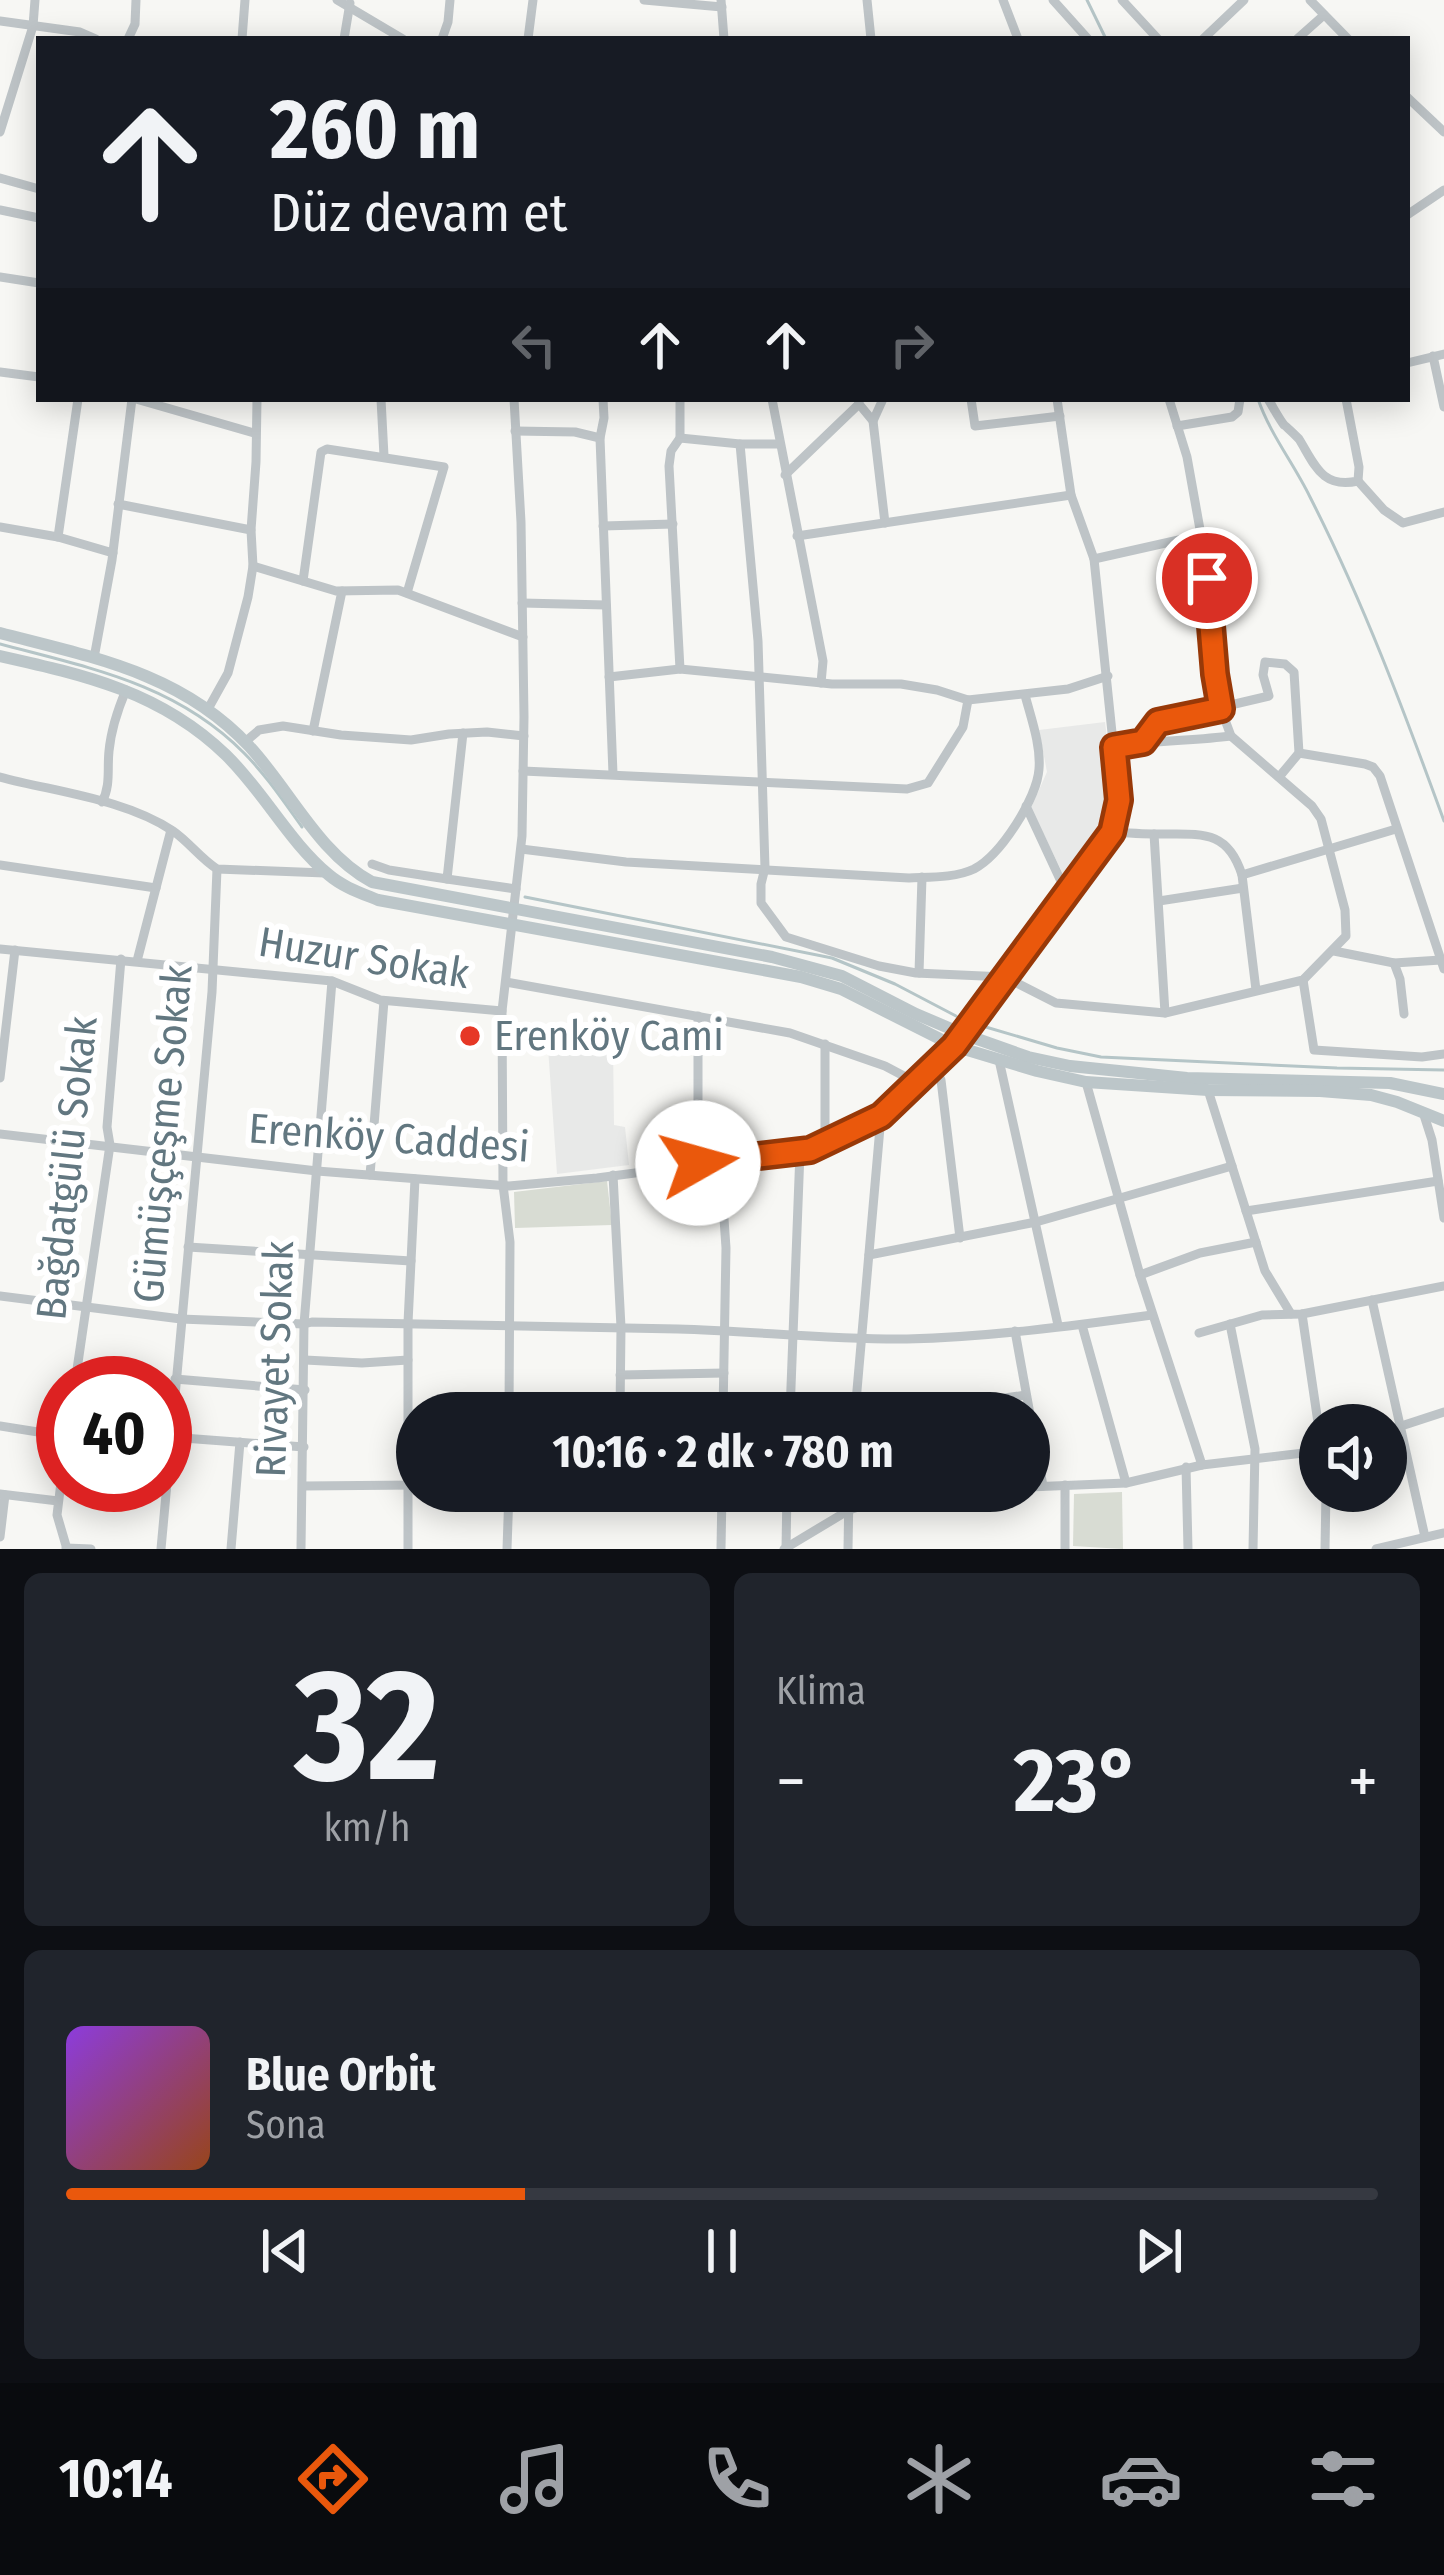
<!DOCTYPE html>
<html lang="tr">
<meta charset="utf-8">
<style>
body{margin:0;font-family:"Fira Sans Condensed",sans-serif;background:#20242c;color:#f1f3f6;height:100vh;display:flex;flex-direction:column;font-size:45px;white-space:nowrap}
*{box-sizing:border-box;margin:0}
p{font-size:39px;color:#9ea1a6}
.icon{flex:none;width:66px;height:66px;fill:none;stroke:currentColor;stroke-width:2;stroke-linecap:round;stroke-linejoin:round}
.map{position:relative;height:1549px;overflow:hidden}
.details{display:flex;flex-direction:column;gap:24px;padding:24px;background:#0d0f14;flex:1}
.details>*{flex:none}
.guide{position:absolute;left:36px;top:36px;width:1374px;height:366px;border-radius:0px;box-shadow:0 6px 30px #0003;background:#171b24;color:#f1f3f6;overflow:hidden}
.fabs{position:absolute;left:1299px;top:1404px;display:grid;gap:24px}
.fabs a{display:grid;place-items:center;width:108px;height:108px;border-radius:50%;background:#171b24;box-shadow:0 6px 30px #0003;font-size:60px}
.speed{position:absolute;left:36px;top:1356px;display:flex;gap:24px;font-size:60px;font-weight:700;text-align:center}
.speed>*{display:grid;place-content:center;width:156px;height:156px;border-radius:50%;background:#171b24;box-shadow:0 6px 30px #0003;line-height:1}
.speed .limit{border:18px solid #d22;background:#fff;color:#111}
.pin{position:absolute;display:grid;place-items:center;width:102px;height:102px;color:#fff;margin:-51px;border:6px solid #fff;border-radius:50%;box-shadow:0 3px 12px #0007}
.me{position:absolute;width:132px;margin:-66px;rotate:83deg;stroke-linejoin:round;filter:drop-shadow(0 0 9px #0008)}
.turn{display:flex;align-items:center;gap:42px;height:252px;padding:0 36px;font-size:54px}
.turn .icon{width:156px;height:156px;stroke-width:2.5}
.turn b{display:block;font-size:84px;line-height:102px}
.lanes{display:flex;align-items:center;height:114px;padding:0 36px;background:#0003;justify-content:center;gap:60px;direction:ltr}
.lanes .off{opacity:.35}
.big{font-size:90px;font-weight:700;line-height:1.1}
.details .widget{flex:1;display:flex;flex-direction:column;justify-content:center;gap:18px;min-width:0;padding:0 42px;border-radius:18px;background:#20242c}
.details .dial{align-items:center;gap:0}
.dial b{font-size:156px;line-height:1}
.song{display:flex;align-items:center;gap:36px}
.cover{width:144px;height:144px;border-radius:18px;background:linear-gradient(135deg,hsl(270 70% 55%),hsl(20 70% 35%))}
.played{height:12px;border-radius:6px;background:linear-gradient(90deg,#ea580c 35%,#363941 35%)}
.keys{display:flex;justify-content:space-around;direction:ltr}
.heat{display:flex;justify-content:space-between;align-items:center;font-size:66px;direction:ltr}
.details .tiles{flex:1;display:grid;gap:24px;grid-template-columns:1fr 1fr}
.widget:last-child{grid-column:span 2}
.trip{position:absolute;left:396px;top:1392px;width:654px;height:120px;border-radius:60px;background:#171b24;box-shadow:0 6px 30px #0003;font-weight:700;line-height:120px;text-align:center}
.tab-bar{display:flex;height:192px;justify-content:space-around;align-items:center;background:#090b0e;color:#9ea1a6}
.tab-bar .icon{width:84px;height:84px}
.tab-bar .on{color:#ea580c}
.tab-bar b{font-size:54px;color:#f1f3f6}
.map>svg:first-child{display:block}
.built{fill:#e8e9e8}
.green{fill:#d8dcd3}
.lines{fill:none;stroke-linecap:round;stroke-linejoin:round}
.stream{stroke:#b5c5c7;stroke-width:3}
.minor{stroke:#bec4c7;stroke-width:9}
.major{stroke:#bcc6c9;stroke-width:12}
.route-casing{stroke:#983908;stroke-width:30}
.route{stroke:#ea580c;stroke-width:21}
.poi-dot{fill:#e63826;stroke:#fff;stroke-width:4.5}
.labels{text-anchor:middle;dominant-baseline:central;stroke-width:12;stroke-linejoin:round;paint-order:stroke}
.street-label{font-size:42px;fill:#627780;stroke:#fff}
.poi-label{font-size:42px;fill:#627780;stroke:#fff;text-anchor:start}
</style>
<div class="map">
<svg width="1444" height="1549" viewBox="0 0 1444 1549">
<rect width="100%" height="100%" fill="#f7f7f4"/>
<!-- built -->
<g class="built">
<polygon points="1105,722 1115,800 1110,827 1070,879 1065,878 1031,808 1047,772 1039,730"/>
<polygon points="613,1044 614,1125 625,1127 629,1165 557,1174 548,1048"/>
</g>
<!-- green -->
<g class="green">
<polygon points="607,1181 612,1225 515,1228 514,1192"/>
<polygon points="1122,1492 1123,1549 1073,1546 1074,1494"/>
</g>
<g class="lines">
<!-- stream -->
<g class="stream">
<polyline points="1087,0 1106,39"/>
<path d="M1258,399c12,35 36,65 52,98 53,104 94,214 134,324"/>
<path d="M0,644c90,24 176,40 244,109 22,22 40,49 58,74"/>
<polyline points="525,897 832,958 895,984 956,1016"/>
<polyline points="979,1025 1057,1048 1101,1057 1337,1068 1444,1070"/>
</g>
<!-- minor -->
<g class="minor">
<polyline points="337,0 403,39"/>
<polyline points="644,0 722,7"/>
<polyline points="721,0 724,39"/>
<polyline points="867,0 871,39"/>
<polyline points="1003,0 1018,39"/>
<polyline points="1053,0 1088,39"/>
<polyline points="1122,0 1158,39"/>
<polyline points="1310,0 1348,39"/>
<polyline points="0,21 80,32 96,39"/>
<polyline points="128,39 135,24 136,0"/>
<polyline points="242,39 245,0"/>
<polyline points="344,39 350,3"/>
<polyline points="442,39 448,22 450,0"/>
<polyline points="528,39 533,0"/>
<polyline points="1203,39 1244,0"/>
<polyline points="1297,39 1324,15"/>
<polyline points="1407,97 1444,132"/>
<polyline points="0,132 33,26 35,0"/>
<polyline points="0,178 39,189"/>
<polyline points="0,210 39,218"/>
<polyline points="1407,215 1444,190"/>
<polyline points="0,277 39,283"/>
<polyline points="1433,356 1444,407"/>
<polyline points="1407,363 1444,354"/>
<polyline points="0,372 39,377"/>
<polyline points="136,399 254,433"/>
<polyline points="381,399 384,456"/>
<polyline points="603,399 604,418 600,438 613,774"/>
<polyline points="680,399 680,438 671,451 669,466 680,669"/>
<polyline points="772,399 823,661 821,683"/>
<polyline points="859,399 859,404 873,421 885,523"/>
<polyline points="971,399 975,426 1060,416"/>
<path d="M1268,399c5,8 10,18 16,26 2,1 14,13 15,14 16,26 23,50 59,42l1,-14 -13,-68"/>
<polyline points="873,421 883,399"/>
<polyline points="1177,426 1232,417 1238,412 1240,399"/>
<polyline points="515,431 575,432 600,438"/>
<polyline points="680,438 740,444 780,444"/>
<polyline points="740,444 758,641 765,868 761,884 761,903 786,937 879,966 916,973 1005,977 1056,1003 1165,1013 1303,980 1346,936 1345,910 1321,819 1312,806 1231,736 1221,709 1215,674 1212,622 1201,535"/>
<polyline points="785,475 859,404"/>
<polyline points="1358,481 1384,510 1403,523 1444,512"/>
<polyline points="118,504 251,530"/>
<polyline points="603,526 673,524"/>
<polyline points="0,527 58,537 113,553"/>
<polyline points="797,536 1071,495"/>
<polyline points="58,537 78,399"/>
<polyline points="1094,559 1201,535 1187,457 1169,399"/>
<polyline points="253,566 336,591 398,590 523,637"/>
<polyline points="303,581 321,452 327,449 444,467 407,593"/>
<polyline points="522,603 606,605"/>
<polyline points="94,658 112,560 132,399"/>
<polyline points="609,677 680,669 832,684 901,684 937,690 968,700 1068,689 1108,676"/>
<polyline points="208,709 228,673 248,597 253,566 251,530 256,462 257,399"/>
<polyline points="313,731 342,591"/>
<polyline points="1143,741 1158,722 1269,696 1263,675 1265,662 1285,664 1294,672 1299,753 1279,777"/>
<polyline points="245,742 259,730 283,726 341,735 411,740 449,734 487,732 524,736"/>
<path d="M1114,747c39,-7 78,-6 117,-11"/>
<polyline points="1299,753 1365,764 1373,767 1380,776 1444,969"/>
<polyline points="523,771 907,789 928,783 963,727 968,700"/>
<path d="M0,777c56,15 125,22 173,54 16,11 27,27 44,38l108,4"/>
<path d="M102,802c9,-17 5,-33 7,-51 2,-21 9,-42 17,-61"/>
<polyline points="1026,806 1066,892"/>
<path d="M1112,832c17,1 33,2 50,2 40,0 66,-4 80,41l14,115"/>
<polyline points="1154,834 1165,1013"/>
<path d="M521,849l105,13 283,16c21,-1 46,0 65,-9 27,-14 63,-71 65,-100 2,-24 -8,-51 -14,-74"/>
<polyline points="372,864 389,870 447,879 463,733"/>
<polyline points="0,865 156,888"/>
<polyline points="1242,875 1396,829"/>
<polyline points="447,879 516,889"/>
<polyline points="1159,901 1243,888"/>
<polyline points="0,949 332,981 380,1000 502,1011"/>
<polyline points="1334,951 1394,963 1441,960"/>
<polyline points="137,961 171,830"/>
<polyline points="1394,963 1400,979 1404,1014"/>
<polyline points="919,973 922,877"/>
<polyline points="1303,980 1314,1050 1422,1057 1444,1054"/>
<polyline points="506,982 790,1033 885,1066 917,1083"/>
<polyline points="999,1060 1058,1325"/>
<polyline points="934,1066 941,1080 960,1238"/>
<polyline points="0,1078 15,950"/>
<polyline points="1086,1082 1140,1275 1202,1465"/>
<polyline points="1208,1090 1265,1271 1291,1314"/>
<polyline points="1423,1112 1432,1140 1444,1218"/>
<polyline points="0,1134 317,1171 509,1186 597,1178 810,1150 881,1116 954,1046 1112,832 1119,800 1094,559 1071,495 1057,399"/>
<polyline points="825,1143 825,1044"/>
<polyline points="720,1160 726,1248 723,1413"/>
<polyline points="698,1164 698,1016"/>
<polyline points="370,1175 384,1001"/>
<polyline points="613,1175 621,1327 620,1413"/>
<polyline points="1246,1211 1438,1181"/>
<polyline points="188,1247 411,1261"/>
<polyline points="869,1255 1036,1222 1232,1166"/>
<polyline points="1140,1275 1200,1253 1256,1242"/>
<path d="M0,1296l181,23 123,5 8,-2c122,2 244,4 366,7 76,2 152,11 229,10 81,-2 165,-13 245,-24"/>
<polyline points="1372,1300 1425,1537"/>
<polyline points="1302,1314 1320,1436"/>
<polyline points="1230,1324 1255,1449 1253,1549"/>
<polyline points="1082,1325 1126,1483"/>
<polyline points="1015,1331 1043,1486"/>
<polyline points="1199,1333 1262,1315 1302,1314 1444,1286"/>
<polyline points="305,1360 362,1363 408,1360"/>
<polyline points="620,1375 724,1373"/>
<polyline points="175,1379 305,1390"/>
<polyline points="75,1383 110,1145 107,1127 121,959"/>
<polyline points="509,1413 510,1242 503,1185 502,1011 522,836 524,717 521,522 514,399"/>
<polyline points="790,1413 800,1152"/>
<polyline points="855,1413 881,1116"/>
<polyline points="900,1413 1026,1395"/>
<polyline points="0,1426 63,1436"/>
<polyline points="1386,1431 1444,1412"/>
<polyline points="170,1437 304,1447"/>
<polyline points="63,1466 57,1515 67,1549"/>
<polyline points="1186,1467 1188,1549"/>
<polyline points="303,1486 417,1485"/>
<polyline points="1029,1487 1126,1483 1202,1465 1320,1451"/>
<polyline points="0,1494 58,1501"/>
<polyline points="0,1537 5,1495"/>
<polyline points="66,1548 91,1549"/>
<polyline points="161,1549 212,992 217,869"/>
<polyline points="231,1549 240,1442"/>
<polyline points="301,1549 304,1324 332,981"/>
<polyline points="408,1549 408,1323 415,1179"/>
<polyline points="507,1549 509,1491"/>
<polyline points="721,1549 722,1491"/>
<polyline points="784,1549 849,1510 874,1502 965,1491"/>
<polyline points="786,1549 787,1491"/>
<polyline points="848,1549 849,1491"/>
<polyline points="1065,1549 1065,1485"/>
<polyline points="1325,1549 1326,1491"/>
<polyline points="1376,1549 1444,1533"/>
</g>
<!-- major -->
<g class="major">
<path d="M0,633c92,24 181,40 249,113 41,44 69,107 123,136l400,75 70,19 74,38 47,20 65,23 42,9 117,12 203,5 54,11"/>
<path d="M0,656c85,19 161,36 226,99 38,37 63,87 103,120 14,12 32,18 49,25l423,77 40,12 113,57 83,25 49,11 122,8 112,1 51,4 26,7 47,19"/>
</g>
</g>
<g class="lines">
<defs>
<polyline id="route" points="698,1163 810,1150 881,1116 954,1046 1112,832 1119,800 1114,747 1143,742 1158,722 1221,709 1215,674 1207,578"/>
</defs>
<!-- route casing -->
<use href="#route" class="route-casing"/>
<!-- route -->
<use href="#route" class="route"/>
</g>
<!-- markers -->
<circle class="poi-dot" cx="470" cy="1036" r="12"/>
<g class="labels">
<!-- street labels -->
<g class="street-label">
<text transform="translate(364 958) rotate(9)">Huzur Sokak</text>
<text transform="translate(163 1134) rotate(-85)">Gümüşçeşme Sokak</text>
<text transform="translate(389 1138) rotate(4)">Erenköy Caddesi</text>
<text transform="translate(67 1168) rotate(-84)">Bağdatgülü Sokak</text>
<text transform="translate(275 1359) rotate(-88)">Rivayet Sokak</text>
</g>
<!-- poi labels -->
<g class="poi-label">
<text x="494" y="1036">Erenköy Cami</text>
</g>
</g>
</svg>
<div class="fabs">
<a><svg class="icon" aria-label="sound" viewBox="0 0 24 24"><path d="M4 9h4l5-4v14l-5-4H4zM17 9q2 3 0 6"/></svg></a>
</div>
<div class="speed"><div class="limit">40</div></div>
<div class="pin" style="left:1207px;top:578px;background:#d93025"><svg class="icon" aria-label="arrive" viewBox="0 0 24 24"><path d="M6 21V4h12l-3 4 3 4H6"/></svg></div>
<svg class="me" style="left:698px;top:1163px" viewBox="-20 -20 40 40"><circle r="19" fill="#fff"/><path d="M0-13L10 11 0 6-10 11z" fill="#ea580c"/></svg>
<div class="trip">10:16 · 2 dk · 780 m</div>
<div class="guide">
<div class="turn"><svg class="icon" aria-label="ahead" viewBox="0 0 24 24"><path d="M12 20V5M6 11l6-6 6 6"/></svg><div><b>260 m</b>Düz devam et</div></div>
<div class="lanes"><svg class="icon off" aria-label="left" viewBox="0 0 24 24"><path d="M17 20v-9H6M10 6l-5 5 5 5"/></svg><svg class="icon" aria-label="ahead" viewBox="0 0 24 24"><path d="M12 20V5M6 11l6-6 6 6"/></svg><svg class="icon" aria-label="ahead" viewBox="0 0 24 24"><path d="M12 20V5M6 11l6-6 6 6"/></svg><svg class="icon off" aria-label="right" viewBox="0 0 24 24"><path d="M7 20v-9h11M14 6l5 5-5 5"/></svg></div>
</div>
</div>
<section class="details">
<div class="tiles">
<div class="widget dial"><b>32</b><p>km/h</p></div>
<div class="widget"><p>Klima</p>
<div class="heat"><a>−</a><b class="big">23°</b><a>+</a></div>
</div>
<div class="widget">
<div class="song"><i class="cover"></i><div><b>Blue Orbit</b><p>Sona</p></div></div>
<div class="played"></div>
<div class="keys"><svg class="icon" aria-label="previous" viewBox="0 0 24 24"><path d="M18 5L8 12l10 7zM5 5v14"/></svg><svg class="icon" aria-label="pause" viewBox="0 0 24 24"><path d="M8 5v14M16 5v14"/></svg><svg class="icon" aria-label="next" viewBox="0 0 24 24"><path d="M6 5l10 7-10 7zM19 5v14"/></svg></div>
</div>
</div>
</section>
<nav class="tab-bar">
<b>10:14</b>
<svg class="icon on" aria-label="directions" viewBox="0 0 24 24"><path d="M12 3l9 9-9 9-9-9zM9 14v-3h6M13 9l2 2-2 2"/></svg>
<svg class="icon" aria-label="music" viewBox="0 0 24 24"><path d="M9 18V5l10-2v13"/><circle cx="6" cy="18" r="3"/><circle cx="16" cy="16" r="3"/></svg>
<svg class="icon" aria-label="phone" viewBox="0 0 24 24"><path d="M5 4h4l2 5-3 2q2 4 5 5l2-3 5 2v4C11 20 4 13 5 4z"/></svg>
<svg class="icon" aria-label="climate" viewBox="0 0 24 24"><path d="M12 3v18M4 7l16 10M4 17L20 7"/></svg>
<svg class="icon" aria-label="car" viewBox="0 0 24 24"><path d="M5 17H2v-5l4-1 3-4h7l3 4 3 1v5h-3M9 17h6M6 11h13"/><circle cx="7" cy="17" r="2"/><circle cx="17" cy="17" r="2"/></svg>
<svg class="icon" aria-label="filters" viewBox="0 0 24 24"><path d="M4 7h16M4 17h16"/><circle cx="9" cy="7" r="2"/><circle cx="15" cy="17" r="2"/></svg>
</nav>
